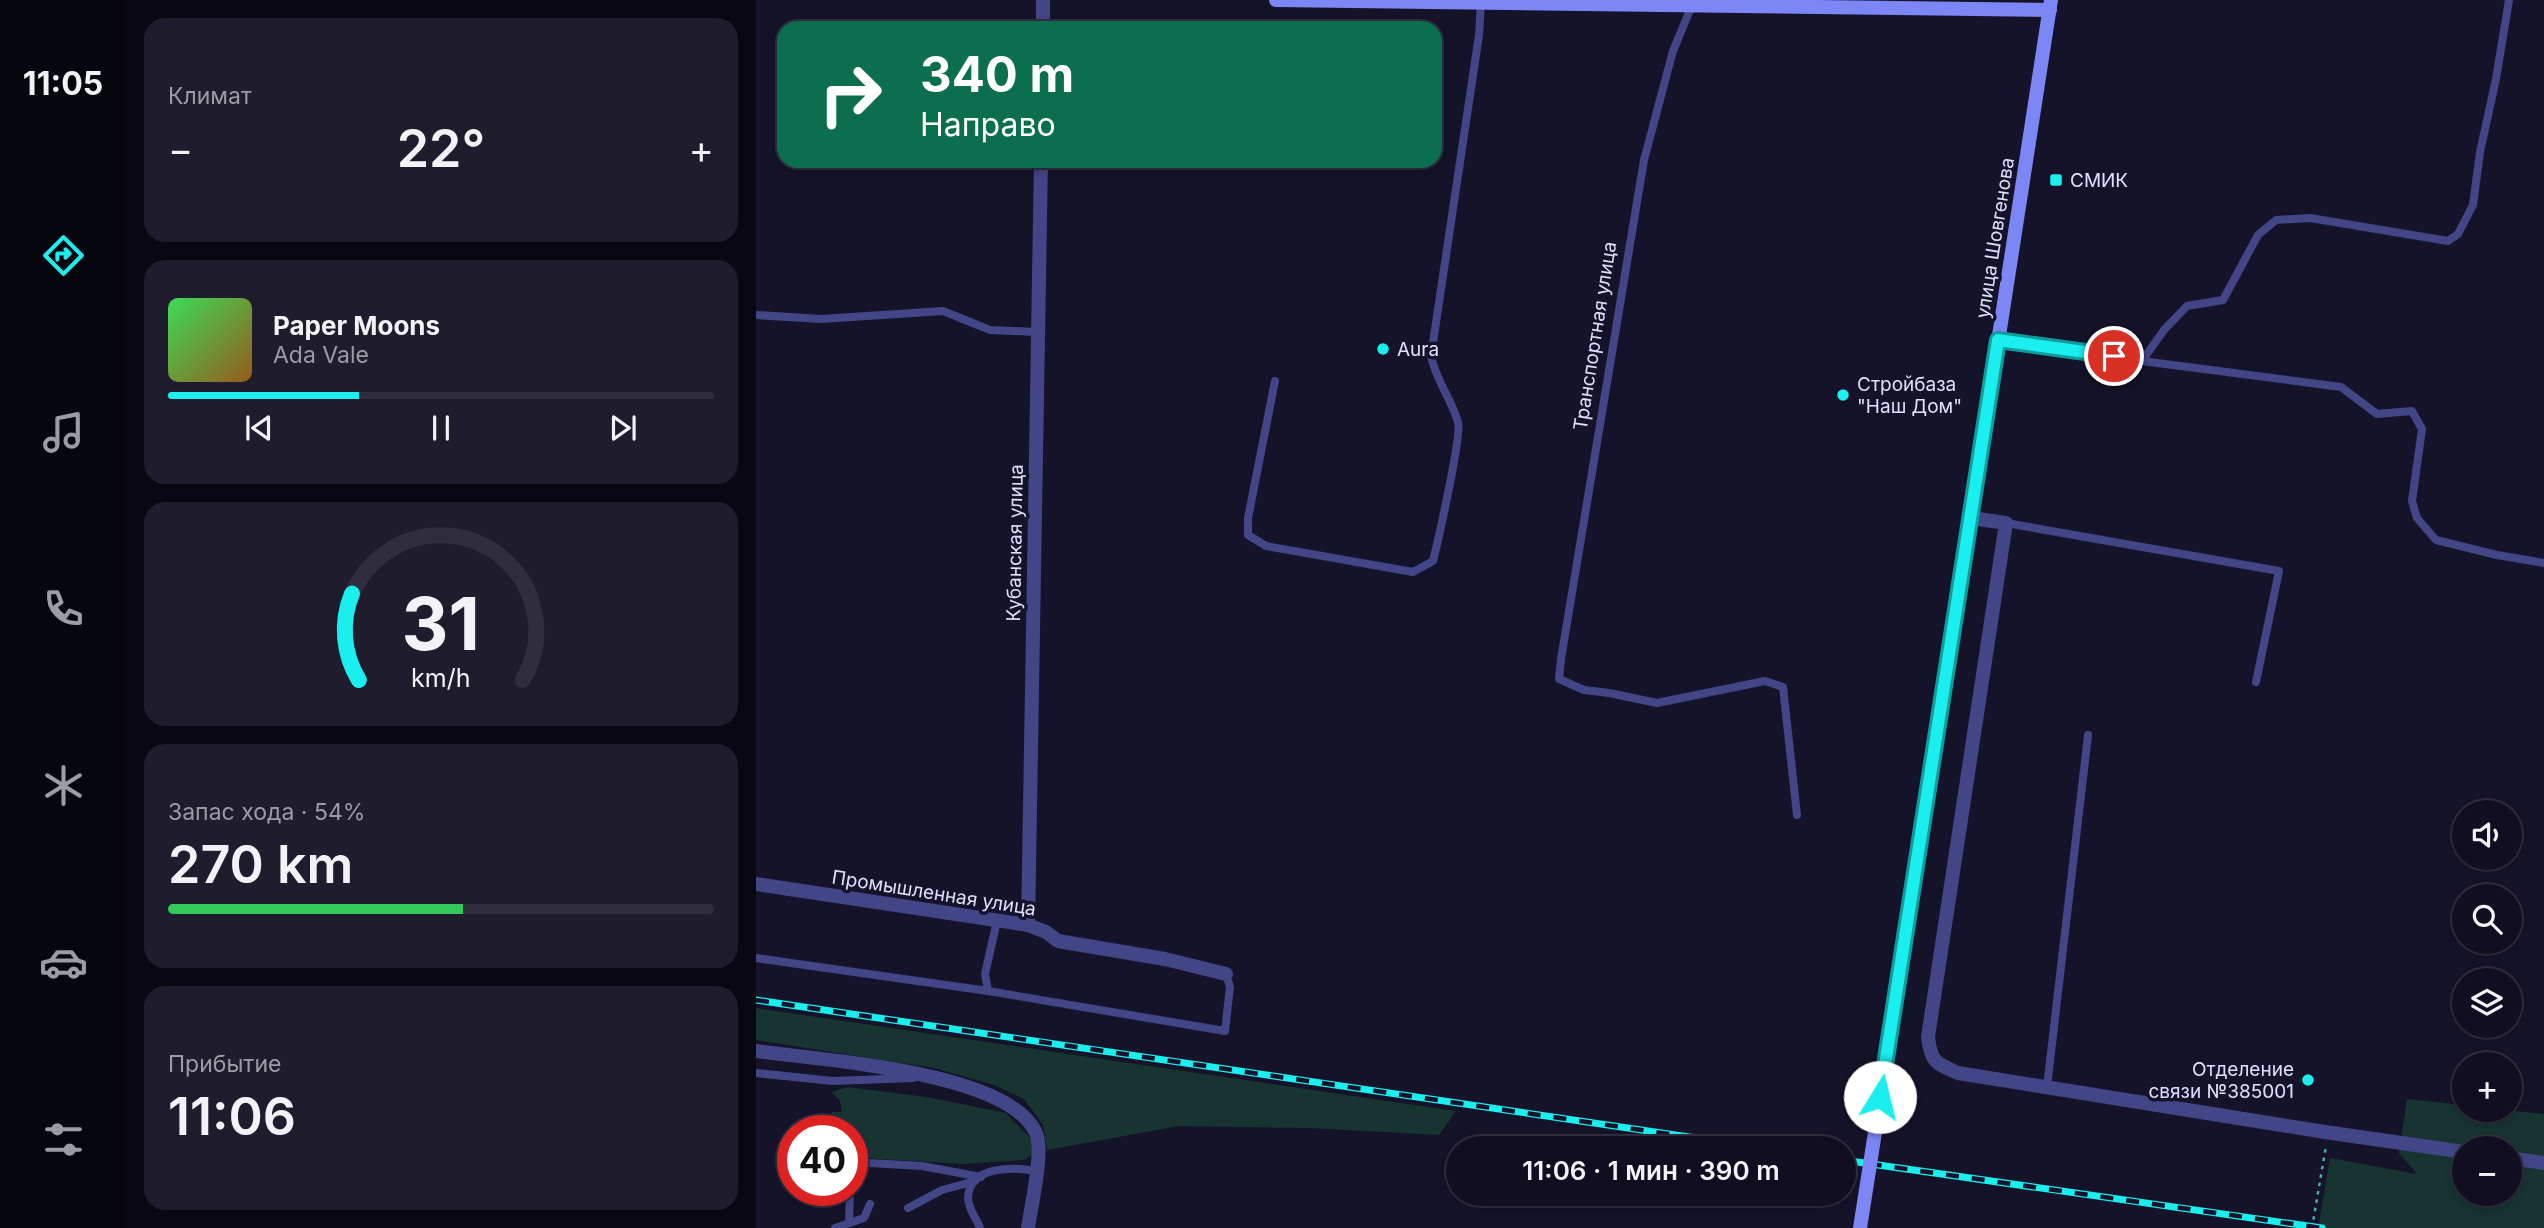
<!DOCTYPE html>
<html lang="ru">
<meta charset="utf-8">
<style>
body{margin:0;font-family:Inter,sans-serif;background:#1e1c2d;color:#f1f3f6;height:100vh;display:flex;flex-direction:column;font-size:26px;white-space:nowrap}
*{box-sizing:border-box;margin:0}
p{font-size:23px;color:#9c9ca5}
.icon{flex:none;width:38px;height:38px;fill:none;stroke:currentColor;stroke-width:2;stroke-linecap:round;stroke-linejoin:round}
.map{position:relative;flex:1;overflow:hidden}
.details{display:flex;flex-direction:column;gap:18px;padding:18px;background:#090812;width:630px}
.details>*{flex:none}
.hud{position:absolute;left:21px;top:21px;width:665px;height:147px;border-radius:21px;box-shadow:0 4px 10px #0003,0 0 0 2px #302e3e;background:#0b6e4f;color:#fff;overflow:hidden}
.buttons{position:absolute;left:1696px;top:800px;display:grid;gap:14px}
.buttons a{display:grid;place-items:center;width:70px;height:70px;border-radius:50%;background:#100e20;box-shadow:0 4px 10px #0003,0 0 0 2px #302e3e;font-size:35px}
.speed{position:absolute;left:21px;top:1115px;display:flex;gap:14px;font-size:35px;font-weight:700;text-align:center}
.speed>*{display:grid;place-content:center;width:91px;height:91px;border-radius:50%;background:#100e20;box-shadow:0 4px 10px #0003,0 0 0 2px #302e3e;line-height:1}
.speed .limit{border:10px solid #d22;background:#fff;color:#111}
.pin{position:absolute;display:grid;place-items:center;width:60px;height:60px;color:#fff;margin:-30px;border:4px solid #fff;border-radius:50%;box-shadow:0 2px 7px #0007}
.me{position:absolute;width:77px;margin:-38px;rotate:9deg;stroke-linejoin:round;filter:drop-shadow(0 0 5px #0008)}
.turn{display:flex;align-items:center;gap:24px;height:147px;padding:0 28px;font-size:32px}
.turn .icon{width:91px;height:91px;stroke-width:2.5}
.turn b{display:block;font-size:49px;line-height:60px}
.big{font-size:52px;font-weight:600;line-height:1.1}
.details .widget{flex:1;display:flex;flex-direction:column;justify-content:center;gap:10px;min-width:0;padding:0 24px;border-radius:21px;background:#1e1c2d}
.details .dial{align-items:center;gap:0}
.dial svg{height:182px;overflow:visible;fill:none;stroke:#302e3e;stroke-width:7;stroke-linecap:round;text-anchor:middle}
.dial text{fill:#f1f3f6;stroke:none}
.song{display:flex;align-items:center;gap:21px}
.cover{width:84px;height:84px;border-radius:10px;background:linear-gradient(135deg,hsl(130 70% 55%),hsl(30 70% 35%))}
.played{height:7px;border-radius:4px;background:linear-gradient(90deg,#1aeeee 35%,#302e3e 35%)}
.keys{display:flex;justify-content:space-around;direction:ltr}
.heat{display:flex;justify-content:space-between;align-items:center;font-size:38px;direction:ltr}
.charge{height:10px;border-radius:5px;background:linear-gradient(90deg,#34c759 54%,#302e3e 0)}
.trip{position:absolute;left:690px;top:1136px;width:410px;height:70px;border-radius:35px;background:#100e20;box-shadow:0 4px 10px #0003,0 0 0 2px #302e3e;font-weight:600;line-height:70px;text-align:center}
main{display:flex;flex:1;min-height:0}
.dock{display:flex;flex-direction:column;width:126px;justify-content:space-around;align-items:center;background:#06060d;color:#9c9ca5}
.dock .icon{width:49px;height:49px}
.dock .current{color:#1aeeee}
.dock b{font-size:32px;color:#f1f3f6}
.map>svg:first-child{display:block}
.green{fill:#173430;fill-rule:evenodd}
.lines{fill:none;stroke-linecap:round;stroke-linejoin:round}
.path{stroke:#3bb5a2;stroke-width:2.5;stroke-dasharray:3.5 5;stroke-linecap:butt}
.lane{stroke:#424686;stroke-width:8}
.street{stroke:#424686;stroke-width:14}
.secondary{stroke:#7d86f5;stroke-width:14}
.rail-casing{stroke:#1aeeee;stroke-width:7}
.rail{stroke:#15132a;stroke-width:4.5;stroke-dasharray:13;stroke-linecap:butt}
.secondary-bridge{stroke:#7d86f5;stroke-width:14}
.route-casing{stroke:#119b9b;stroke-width:18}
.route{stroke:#1aeeee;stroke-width:12}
.poi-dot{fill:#1aeeee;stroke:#15132a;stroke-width:2.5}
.labels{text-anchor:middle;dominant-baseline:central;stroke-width:7;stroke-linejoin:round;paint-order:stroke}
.poi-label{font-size:19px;fill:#e0dffd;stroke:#15132a;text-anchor:start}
.street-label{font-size:19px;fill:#e0dffd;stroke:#15132a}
</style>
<main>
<nav class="dock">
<b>11:05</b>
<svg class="icon current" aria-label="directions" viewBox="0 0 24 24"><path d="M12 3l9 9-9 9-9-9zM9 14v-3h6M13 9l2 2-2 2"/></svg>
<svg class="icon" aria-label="music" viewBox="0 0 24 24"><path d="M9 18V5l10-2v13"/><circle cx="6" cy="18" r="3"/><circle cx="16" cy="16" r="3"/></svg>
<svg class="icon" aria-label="phone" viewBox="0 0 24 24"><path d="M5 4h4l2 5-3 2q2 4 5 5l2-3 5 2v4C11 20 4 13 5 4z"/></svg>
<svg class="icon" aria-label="climate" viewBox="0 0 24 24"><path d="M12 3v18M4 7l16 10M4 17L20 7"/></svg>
<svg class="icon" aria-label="car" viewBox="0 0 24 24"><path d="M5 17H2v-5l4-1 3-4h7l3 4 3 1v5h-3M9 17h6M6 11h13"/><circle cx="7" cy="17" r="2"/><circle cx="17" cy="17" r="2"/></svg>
<svg class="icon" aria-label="filters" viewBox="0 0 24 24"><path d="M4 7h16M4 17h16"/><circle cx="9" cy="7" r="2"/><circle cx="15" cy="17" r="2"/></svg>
</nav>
<section class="details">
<div class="widget"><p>Климат</p>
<div class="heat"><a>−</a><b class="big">22°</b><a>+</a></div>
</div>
<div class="widget">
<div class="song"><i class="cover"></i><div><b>Paper Moons</b><p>Ada Vale</p></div></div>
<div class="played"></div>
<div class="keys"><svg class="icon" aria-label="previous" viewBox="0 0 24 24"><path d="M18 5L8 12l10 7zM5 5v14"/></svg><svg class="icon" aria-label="pause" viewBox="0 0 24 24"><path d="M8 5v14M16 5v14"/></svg><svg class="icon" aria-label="next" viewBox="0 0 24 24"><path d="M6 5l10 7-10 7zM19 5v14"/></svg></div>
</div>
<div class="widget dial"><svg viewBox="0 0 100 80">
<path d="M14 69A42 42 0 1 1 86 69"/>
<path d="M14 69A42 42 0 0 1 11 31" stroke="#1aeeee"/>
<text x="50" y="56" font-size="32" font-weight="700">31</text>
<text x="50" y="72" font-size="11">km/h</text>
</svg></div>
<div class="widget"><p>Запас хода · 54%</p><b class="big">270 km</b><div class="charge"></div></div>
<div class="widget"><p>Прибытие</p><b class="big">11:06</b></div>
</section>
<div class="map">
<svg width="1788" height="1228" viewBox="0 0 1788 1228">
<rect width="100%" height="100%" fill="#15132a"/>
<!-- green -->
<g class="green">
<polygon points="0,1008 700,1111 683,1135 554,1128 423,1126 291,1150 287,1125 268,1099 238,1085 178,1068 0,1040"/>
<polygon points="91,1087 171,1097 250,1113 277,1141 277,1154 268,1160 206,1164 110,1158 96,1146 96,1130 69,1130 76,1112 86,1112 84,1101 76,1092"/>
<path d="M1651,1099l57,6v5h42l38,4v114h-226l12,-70 87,16 -18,-21zM1708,1148h46v46h-46z"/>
</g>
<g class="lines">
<!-- path -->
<polyline class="path" points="1556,1228 1570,1146"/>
<!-- lane -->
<g class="lane">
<polyline points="936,5 917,51 888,160 805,659 803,679 828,690 853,693 901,703 1009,681 1027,687 1041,815"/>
<polyline points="0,315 65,319 187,311 234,330 282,332"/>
<polyline points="1243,340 1386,361 1408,330 1431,306 1467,300 1502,235 1520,220 1554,218 1692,241 1702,234 1717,205 1724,152 1740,79 1753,0"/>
<polyline points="1386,361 1585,387 1621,414 1656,411 1666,429 1656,501 1661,518 1680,540 1741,555 1788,563"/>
<path d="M519,381l-27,137v17l18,11 147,26 20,-11c5,-20 29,-126 25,-139 -7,-24 -22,-41 -27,-66l48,-321 2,-33"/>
<polyline points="1250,523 1523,571 1500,682"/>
<polyline points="0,958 232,991 469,1031 474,987 470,974"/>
<polyline points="232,991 229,974 241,921"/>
<polyline points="0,1073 77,1081 157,1078"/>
<polyline points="1291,1087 1332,735"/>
<polyline points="96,1162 166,1166 225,1177"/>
<polyline points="152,1208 186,1190 219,1181"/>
<polyline points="93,1223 94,1190"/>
<polyline points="79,1228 108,1218 114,1204"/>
<path d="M224,1228c-4,-11 -12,-19 -12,-30 1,-33 47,-31 68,-27"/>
</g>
<!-- street -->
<g class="street">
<polyline points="287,28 287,0"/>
<path d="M1215,518l35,5 -78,514c3,25 7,26 30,36l367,59 139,20"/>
<polyline points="0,884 272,925 290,932 302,941 409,959 470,974"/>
<polyline points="272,925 285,161"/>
<path d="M0,1051c63,9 253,20 280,82 8,19 -5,73 -8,95"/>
<polyline points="1754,1158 1788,1163"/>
</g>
<!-- secondary -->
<g class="secondary">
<polyline points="520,0 1294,10"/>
<polyline points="1174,781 1295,0"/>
</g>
<defs>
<g id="rail">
<polyline points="0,1000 1008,1148"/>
<polyline points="1087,1160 1566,1228"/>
</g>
</defs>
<!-- rail casing -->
<use href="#rail" class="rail-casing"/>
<!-- rail -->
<use href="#rail" class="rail"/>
<!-- secondary-bridge -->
<polyline class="secondary-bridge" points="1104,1228 1174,781"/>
</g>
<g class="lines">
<defs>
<polyline id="route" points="1124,1097 1242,340 1358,356"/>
</defs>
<!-- route casing -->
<use href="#route" class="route-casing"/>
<!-- route -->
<use href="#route" class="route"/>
</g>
<!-- markers -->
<g class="poi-dot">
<rect x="1293" y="173" width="14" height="14" rx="3.5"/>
<circle cx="627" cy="349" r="7"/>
<circle cx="1087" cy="395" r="7"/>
<circle cx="1552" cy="1080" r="7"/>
</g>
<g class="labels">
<!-- poi labels -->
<g class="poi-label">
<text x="1314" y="180">СМИК</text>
<text x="641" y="349">Aura</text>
<text x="1101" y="384">Стройбаза<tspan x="1101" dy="22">"Наш Дом"</tspan></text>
<text x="1538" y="1069" text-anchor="end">Отделение<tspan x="1538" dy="22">связи №385001</tspan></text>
</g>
<!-- street labels -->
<g class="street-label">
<text transform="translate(1239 238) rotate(-81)">улица Шовгенова</text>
<text transform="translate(839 336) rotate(-81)">Транспортная улица</text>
<text transform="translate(259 543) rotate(-89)">Кубанская улица</text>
<text transform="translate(178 893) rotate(9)">Промышленная улица</text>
</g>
</g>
</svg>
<div class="buttons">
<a><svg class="icon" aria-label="sound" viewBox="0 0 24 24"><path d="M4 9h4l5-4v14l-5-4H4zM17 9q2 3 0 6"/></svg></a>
<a><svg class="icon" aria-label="search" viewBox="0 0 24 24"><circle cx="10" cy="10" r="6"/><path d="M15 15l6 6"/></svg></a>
<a><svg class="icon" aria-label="layers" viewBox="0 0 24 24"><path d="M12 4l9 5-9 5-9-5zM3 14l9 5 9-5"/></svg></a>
<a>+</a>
<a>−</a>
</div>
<div class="speed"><div class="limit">40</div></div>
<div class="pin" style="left:1358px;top:356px;background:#d93025"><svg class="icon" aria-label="arrive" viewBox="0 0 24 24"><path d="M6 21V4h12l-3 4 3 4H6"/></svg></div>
<svg class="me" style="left:1124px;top:1097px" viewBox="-20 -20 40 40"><circle r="19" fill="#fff"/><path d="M0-13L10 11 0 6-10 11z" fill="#1aeeee"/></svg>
<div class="trip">11:06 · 1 мин · 390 m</div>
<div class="hud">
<div class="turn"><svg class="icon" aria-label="right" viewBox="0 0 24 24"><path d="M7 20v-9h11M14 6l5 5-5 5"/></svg><div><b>340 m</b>Направо</div></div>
</div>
</div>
</main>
